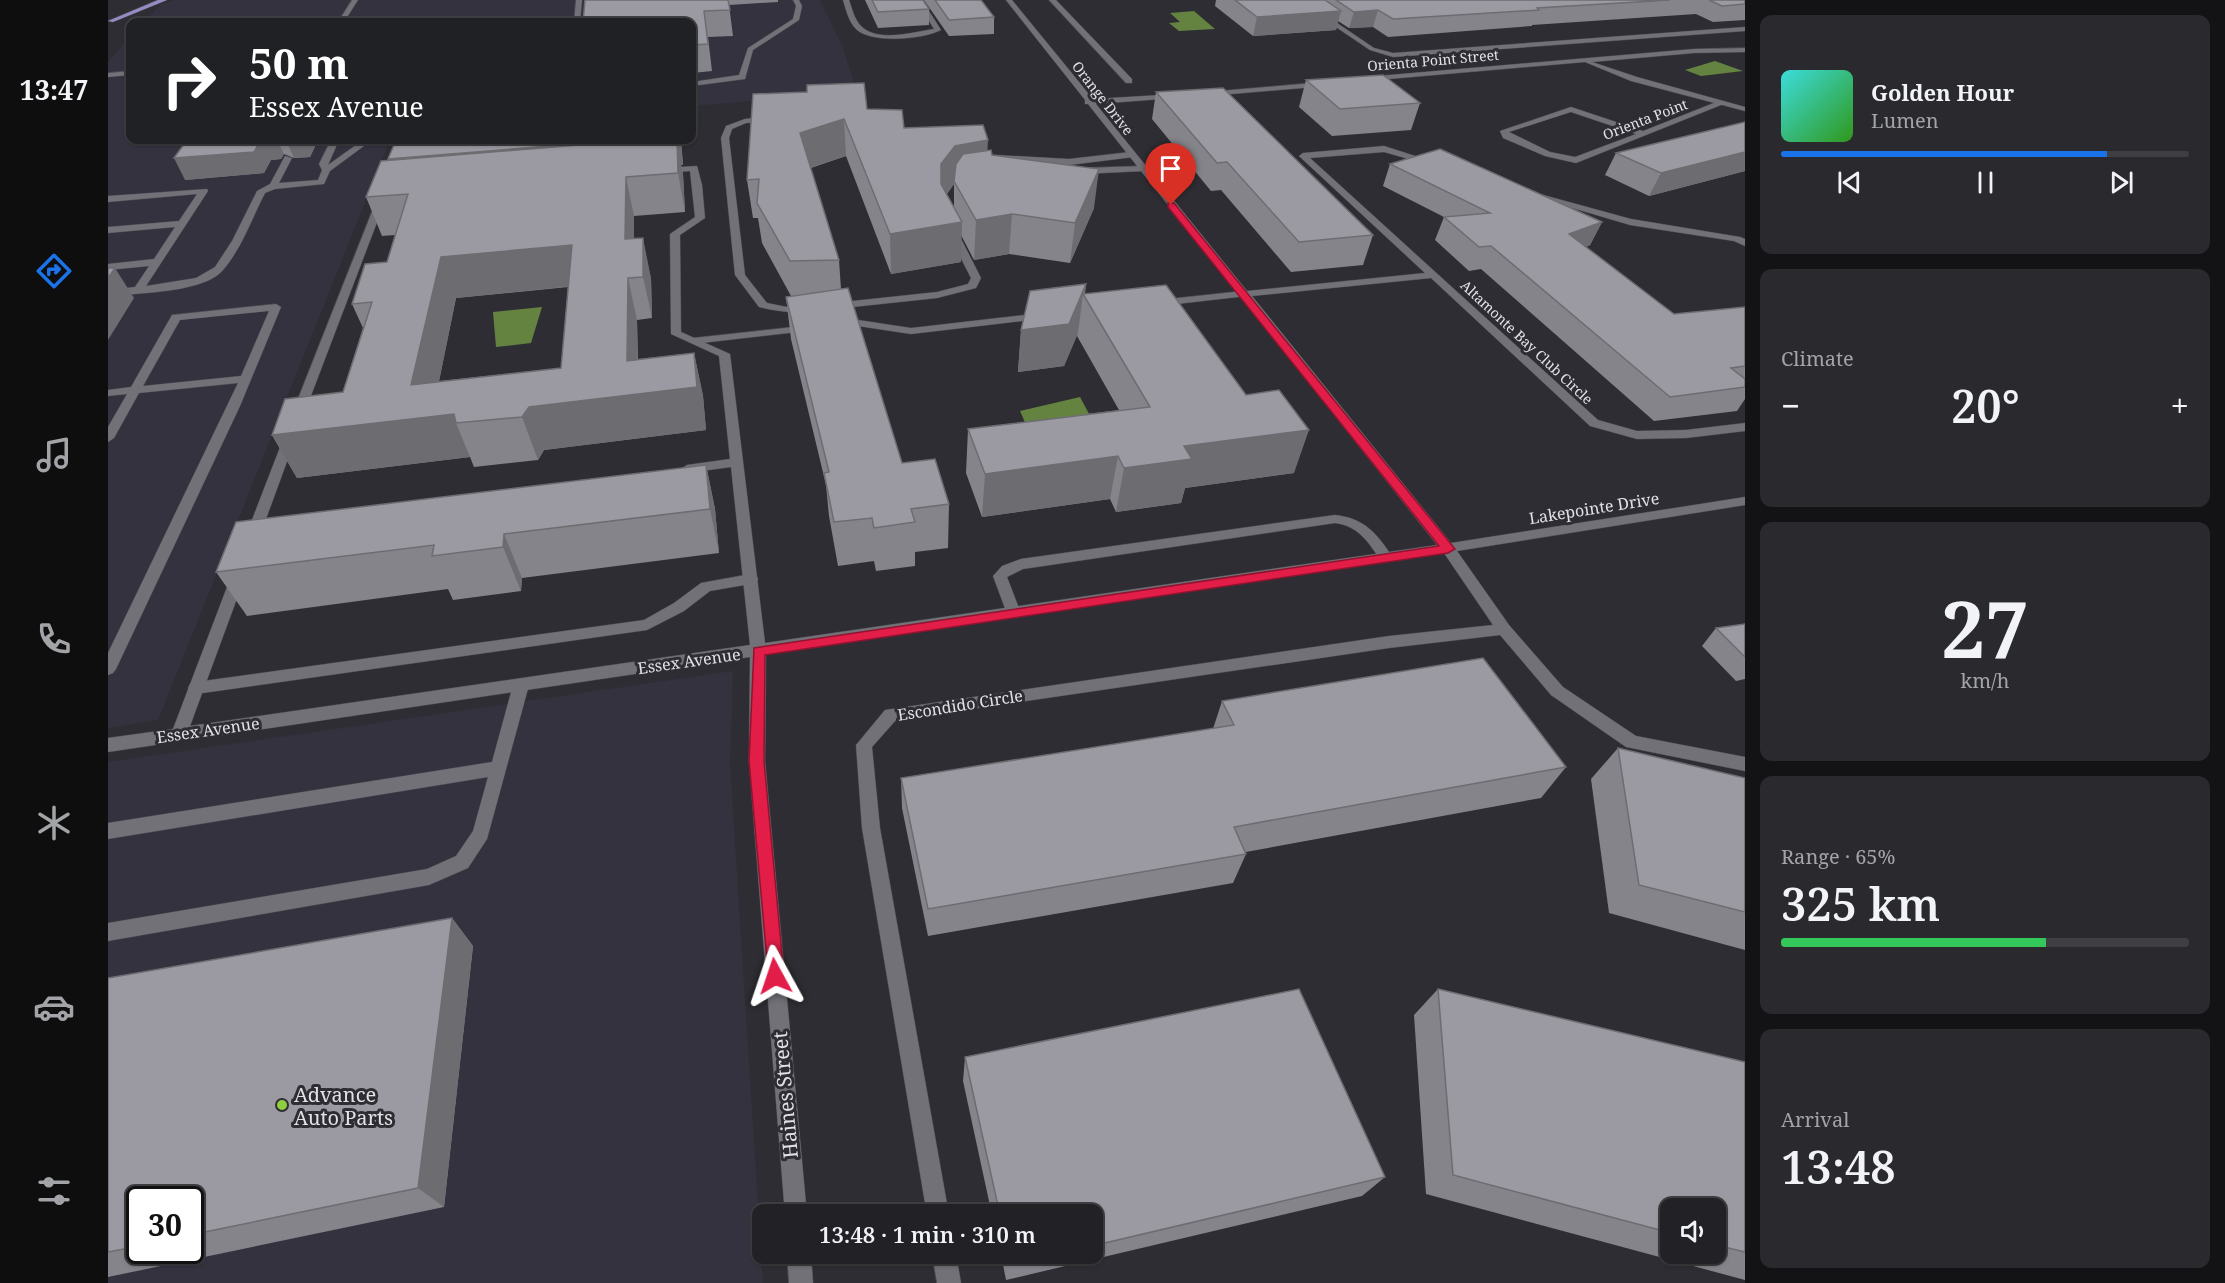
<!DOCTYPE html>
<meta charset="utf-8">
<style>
body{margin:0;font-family:"Noto Serif",serif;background:#2a2a2e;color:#f1f3f6;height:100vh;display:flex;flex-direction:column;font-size:22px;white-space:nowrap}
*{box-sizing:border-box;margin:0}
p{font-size:20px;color:#a2a4a7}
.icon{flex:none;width:33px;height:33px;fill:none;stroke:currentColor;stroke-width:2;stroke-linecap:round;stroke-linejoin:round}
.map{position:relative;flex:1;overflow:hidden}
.sheet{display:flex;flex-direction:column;gap:15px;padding:15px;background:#131315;width:480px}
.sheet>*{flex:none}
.guide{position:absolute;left:18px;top:18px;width:570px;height:126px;border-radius:12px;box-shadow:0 2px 4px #0004,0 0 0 2px #3f3f43;background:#202124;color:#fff;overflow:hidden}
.buttons{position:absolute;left:1552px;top:1198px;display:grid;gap:12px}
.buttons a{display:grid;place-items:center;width:66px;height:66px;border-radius:12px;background:#222226;box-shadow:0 2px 4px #0004,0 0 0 2px #3f3f43;font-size:30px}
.speed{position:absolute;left:18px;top:1186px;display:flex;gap:12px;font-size:30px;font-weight:700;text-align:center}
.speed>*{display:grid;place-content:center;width:78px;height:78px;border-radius:50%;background:#222226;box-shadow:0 2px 4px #0004,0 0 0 2px #3f3f43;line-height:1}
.speed .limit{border:3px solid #111;border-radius:9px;background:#fff;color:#111}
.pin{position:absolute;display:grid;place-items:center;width:51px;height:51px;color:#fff;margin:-62px -26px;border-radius:50% 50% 50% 0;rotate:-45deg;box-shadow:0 0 6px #0007}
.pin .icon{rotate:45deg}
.me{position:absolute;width:66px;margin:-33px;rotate:355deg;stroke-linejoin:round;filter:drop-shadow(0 0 4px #0008)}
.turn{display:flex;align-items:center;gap:21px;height:126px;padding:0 24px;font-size:27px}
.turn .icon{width:78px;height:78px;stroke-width:2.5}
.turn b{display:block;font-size:42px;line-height:51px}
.big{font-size:45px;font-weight:600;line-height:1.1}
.sheet .card{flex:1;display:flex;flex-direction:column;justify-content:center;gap:9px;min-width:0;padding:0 21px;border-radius:12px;background:#2a2a2e}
.sheet .dial{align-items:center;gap:0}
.dial b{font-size:78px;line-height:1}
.song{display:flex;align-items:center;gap:18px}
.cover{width:72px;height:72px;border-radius:9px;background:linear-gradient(135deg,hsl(180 70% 55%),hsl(110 70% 35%))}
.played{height:6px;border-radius:3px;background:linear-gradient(90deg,#1a73e8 80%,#3f3f43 80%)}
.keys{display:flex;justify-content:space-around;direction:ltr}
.heat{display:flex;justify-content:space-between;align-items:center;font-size:33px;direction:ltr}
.charge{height:9px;border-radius:4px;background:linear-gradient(90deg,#34c759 65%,#3f3f43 0)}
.trip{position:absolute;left:644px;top:1204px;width:351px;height:60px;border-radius:12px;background:#222226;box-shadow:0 2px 4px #0004,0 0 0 2px #3f3f43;font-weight:600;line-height:60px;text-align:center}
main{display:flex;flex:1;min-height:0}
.menu{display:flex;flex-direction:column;width:108px;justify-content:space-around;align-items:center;background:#0e0e0f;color:#a2a4a7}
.menu .icon{width:42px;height:42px}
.menu .current{color:#1a73e8}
.menu b{font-size:27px;color:#f1f3f6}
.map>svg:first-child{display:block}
.built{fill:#34323f;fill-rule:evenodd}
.water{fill:#648340}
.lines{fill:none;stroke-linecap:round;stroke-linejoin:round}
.service-casing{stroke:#4b4a50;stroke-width:1}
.minor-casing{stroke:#4b4a50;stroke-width:1}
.primary-casing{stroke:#4b4a50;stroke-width:1}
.service{fill:#727178;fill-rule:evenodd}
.minor{fill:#727178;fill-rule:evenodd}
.primary{fill:#958cc3;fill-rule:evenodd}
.wall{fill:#85848b;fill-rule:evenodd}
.shaded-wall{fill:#6c6c71}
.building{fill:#9b9aa2;stroke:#6c6c71;stroke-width:1.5;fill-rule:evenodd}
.route{fill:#e11d48;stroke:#92132f;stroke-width:1.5}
.poi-dot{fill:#91cd3f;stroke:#2e2d33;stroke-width:2}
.labels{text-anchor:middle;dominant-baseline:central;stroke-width:6;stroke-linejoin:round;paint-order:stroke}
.far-street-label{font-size:14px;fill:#e2e2e6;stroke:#2e2d33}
.street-label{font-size:16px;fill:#e2e2e6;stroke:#2e2d33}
.near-poi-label{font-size:20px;fill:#e2e2e6;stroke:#2e2d33;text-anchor:start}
.near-street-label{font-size:20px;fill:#e2e2e6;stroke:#2e2d33}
</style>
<main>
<nav class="menu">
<b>13:47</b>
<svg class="icon current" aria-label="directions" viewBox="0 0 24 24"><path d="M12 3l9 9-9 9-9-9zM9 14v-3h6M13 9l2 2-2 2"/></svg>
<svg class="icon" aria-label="music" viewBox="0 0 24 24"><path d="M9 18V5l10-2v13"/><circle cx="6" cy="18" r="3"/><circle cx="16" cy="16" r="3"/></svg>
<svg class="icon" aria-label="phone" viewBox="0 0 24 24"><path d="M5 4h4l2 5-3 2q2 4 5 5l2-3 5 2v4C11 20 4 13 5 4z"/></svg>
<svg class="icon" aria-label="climate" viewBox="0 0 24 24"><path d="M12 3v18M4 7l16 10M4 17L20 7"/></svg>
<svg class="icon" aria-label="car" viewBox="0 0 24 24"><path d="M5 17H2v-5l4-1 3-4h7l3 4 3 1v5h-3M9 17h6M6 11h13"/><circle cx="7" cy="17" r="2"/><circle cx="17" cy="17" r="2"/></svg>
<svg class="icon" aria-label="filters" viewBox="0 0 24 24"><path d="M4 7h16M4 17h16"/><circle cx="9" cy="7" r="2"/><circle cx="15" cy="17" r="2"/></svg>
</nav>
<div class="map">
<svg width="1637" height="1283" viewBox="0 0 1637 1283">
<rect width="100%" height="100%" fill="#2e2d33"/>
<!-- built -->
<g class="built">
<polygon points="67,0 712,0 734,45 749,92 584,106 584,22 36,22 53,4"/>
<polygon points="22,37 22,140 282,140 50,720 0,728 0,62"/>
<path d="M625,671l-3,93 33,519h-655v-521zM32,1200h50v51h-50z"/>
</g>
<!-- water -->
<g class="water">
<polygon points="1086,11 1107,29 1071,31 1061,23 1072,22 1062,13"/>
<polygon points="1607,61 1635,71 1593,76 1577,70"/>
<polygon points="434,307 423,343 388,347 385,312"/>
<polygon points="972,397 987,425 919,427 912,411"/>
</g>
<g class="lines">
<defs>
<g id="service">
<polygon points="244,0 250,0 236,22 230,22"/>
<polygon points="468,0 474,0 472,22 466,22"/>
<polygon points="685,0 691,0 694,6 691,20 645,50 637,79 584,86 584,82 631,75 640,48 685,19 688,6"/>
<path d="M735,0h6c3,8 5,19 12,26 17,17 52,6 73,3l-18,-29h6l19,30c-17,9 -67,14 -84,0 -8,-7 -11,-20 -14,-30z"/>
<polygon points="941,0 948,0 1024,79 1024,83 1018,83"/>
<polygon points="1188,0 1195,0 1266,48 1285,53 1637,27 1637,31 1285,57 1262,50"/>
<polygon points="22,71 22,75 0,77 0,73"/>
<path d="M1611,101l7,2 -150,60 -31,-7 -42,-18 -3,-7 71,-24 72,24zM1463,112l65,22 -61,23 -25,-5 -41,-20z"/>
<path d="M664,117h3v4l-29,2 -14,6 -3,9 16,137 22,28 20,4 24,-1v4c-18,4 -34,1 -52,-3l-24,-32 -14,-137 5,-12 19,-7z"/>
<path d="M223,140h8l-11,25 35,-25h9l-42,31 -6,13 -49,5 -10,4c-13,25 -23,55 -42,77 -19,23 -86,23 -115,26v-6l27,-3 14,-21 -41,4v-6l46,-5 21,-32 -67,6v-6l71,-6 18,-27 -89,8v-6l99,-7 1,2 -62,95 50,-8 19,-11 17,-26 25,-50 13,-7 15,-28 7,2 -13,25 39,-3 4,-10 -3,-6z"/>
<polygon points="1023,152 1027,155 1026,157 961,165 888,161 884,158 888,155 961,159"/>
<polygon points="1034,166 1038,169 1037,171 974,174 970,171 974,168"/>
<polygon points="843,226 848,229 873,278 868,288 829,298 726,309 721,306 726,303 829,292 860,284 863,278 838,229"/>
<polygon points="1135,291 1140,294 1139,296 1051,306 1046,303 1051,300"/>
<path d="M168,304l5,3 -41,99 -124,263 -3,4 -5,2v-22l130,-270 -99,10 -25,45 -6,4v-15l19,-33 -19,2v-6l23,-3 41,-72zM161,311l-28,65 -98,10 37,-66z"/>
<polygon points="935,313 940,316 939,318 803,334 750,326 732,328 727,325 732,322 750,320 803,328"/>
<polygon points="703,325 707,326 707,330 585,344 580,341 585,338"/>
<path d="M1227,515c28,3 41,17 56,40l2,3 -2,3h-10c-12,-18 -22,-35 -46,-38l-312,46 -16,8 13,34 -7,5 -7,-5 -13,-35 9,-10 19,-7z"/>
<polygon points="643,574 648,575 650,579 648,583 602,591 576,611 539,630 88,694 82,692 80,688 82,684 88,682 536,620 566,603 593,583"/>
<polygon points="413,679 419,681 421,685 379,839 360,868 321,885 0,941 0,923 319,869 348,856 365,831 380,777 0,839 0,823 384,762 405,685 407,681"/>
</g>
<g id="minor">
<polygon points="898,0 904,0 985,99 1070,94 1067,98 988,104 1139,291 1317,273 1191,156 1195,153 1276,146 1329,163 1325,166 1276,152 1202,158 1490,420 1529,431 1578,430 1637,423 1637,431 1578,438 1529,439 1482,426 1323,278 1144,296 1343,543 1637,497 1637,505 1349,551 1401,625 1455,687 1528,736 1637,757 1637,771 1518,747 1443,695 1392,635 1281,648 788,720 764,747 772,828 841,1215 819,1215 754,828 748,745 777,710 1281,636 1385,625 1336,553 658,654 657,761 699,1215 677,1215 641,761 642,657 0,752 0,738 65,729 124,574 131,569 138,574 82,726 642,645 623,467 579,473 573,469 579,465 622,459 611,356 563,334 562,234 587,217 582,171 552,173 552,169 555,168 589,166 594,185 597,218 572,235 573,332 622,354 657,643 1329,545 980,104 977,104 977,100"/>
<polygon points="1637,48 1637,52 1586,53 1484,62 1529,77 1637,107 1637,111 1523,81 1477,62 1258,81 1254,79 1258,77 1586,49"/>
<polygon points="1216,82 1219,86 1100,96 1096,94 1100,92"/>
<polygon points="1417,190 1523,219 1632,237 1637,239 1637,246 1626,241 1522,225 1417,194"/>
<polygon points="271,194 279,196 196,414 194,417 186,417 184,414"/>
<polygon points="182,433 188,437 151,538 144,543 139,541 137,538 176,437"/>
<polygon points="679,1254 703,1254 705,1283 681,1283"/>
<polygon points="824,1254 848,1254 853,1283 829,1283"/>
</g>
<polygon id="primary" points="50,0 59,0 5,22 0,21"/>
</defs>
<!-- service casing -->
<use href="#service" class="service-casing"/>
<!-- minor casing -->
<use href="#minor" class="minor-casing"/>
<!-- primary casing -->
<use href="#primary" class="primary-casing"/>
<!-- service -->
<use href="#service" class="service"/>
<!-- minor -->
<use href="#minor" class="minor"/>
<!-- primary -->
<use href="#primary" class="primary"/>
</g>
<!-- wall -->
<g class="wall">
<polygon points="477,0 670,0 670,2 621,5 625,36 600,37 604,71 584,73 584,22"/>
<polygon points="757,0 815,0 821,9 821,25 770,28"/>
<polygon points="816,0 873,0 886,17 886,34 841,36"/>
<polygon points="1108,0 1637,0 1637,20 1605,22 1588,14 1424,25 1424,26 1280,37 1265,27 1241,28 1230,21 1228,30 1145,36 1107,6"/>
<polygon points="1198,80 1312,103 1303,130 1224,136 1191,107"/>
<polygon points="1048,92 1265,235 1255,265 1183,272 1113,190 1103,191 1044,119"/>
<path d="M645,94l114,15 37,19 83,23 5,4 102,53 -24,55 -61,-9 -35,6 -13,-25v27l-70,12 -45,-118 -35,12 28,92 2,29 61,174 47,41 -1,44 -33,4v14l-39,5 -2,-10 -36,5 -9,-50 -3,-31 -35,-146 -5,-42 5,-1 -29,-53 -4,-25h-5l-6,-38zM846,184v23l-7,-13z"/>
<polygon points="1637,122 1637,171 1541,196 1497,175 1508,153"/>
<polygon points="79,140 210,140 202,157 186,158 176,154 173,159 163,160 156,173 77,180"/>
<path d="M288,140h285l2,25h-2l2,9 2,38 -51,4v22l17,40 1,40 -15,2 1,39 56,-6 9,43 3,34 -162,20 -6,10 -64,7 -4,-10 -173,21 -25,-43 71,-43 20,-64 -11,-24 35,-42 8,-27 -13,1 -16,-39 23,-37 -1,-1zM460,287l-7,81 -122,13 17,-83z"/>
<polygon points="1282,164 1494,222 1482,245 1478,247 1566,314 1637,307 1637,399 1629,411 1546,421 1373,269 1361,271 1327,240 1336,217 1275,186"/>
<polygon points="978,284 977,294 1186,473 1077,488 1073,503 1008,512 1002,499 874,517 858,473 860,429 1011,410 969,336 970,333 956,366 910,372 913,330"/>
<polygon points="598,465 607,509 611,553 414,578 413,591 345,600 340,589 139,616 108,572"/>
<polygon points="1637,624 1637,679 1628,681 1594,646 1608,628"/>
<polygon points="1114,701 1458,767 1433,798 1138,852 1138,854 1125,883 820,936 794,808 793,778 1105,729"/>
<polygon points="1510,748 1637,778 1637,950 1501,913 1483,779"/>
<path d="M344,918l21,28 -29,261 -336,70v-299zM32,1200h50v51h-50z"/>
<path d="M1330,989l307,73v218l-319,-86 -12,-179zM1563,1209h45v45h-45z"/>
<polygon points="857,1057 1277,1177 1254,1196 898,1280 893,1254 984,1254 984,1215 884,1215 855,1081"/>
</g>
<!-- shaded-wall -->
<g class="shaded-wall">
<polygon points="1270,10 1265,27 1241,28 1246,12"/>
<polygon points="1233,11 1228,30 1145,36 1149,17"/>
<polygon points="736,119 738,156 695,170 692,133"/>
<polygon points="153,140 169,140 176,154 173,159 163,160 156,173 77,180 66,158"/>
<polygon points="178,140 210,140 202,157 186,158"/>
<polygon points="515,140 573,140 575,165 573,165 575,174 577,212 570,173 292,189 280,159"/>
<polygon points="880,140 878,178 846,181 846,184 833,202 833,164 847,146"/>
<polygon points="1637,152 1637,171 1541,196 1553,173"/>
<polygon points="991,169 986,208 962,263 967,223"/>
<polygon points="518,177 526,216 526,280 517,239"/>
<polygon points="904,214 901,254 866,260 868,220"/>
<polygon points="854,222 853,262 783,274 782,234"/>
<polygon points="1494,222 1482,245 1450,257 1461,234"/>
<polygon points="535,238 543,278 544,318 535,277"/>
<polygon points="464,245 475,285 348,298 324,416 346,414 348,423 362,457 189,478 164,435 303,385 333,257"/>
<polygon points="7,268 26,298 0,340 0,278"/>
<polygon points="520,278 529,320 530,394 586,353 595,396 598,430 436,450 430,460 414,417 421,407 519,361"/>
<polygon points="978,284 976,297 975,294 970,333 956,366 910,372 913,330"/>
<polygon points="1201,430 1186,473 1077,488 1073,503 1008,512 1016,468 1076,446"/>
<polygon points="1010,456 1002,499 874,517 877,474"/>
<polygon points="598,465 607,509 611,553 602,509"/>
<polygon points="396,534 414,578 413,591 395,547"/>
<polygon points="344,918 365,946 336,1207 310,1188"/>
</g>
<!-- building -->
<g class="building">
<polygon points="477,0 620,0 622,10 596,11 600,44 584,45 584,22 475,22"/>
<polygon points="764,0 815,0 821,9 770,12"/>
<polygon points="827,0 873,0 886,17 841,20"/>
<polygon points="1127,0 1217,0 1233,11 1149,17"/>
<polygon points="1228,0 1562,0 1429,8 1431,10 1285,19 1270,10 1246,12"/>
<polygon points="1601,0 1637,0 1637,4 1614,6"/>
<polygon points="1275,75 1312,103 1232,109 1198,80"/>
<polygon points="756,83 759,109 794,110 796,128 875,125 880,140 847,146 833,164 833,184 854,222 782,234 736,119 692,133 731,260 682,261 649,203 651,179 639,180 645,94 699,92 699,85"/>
<polygon points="1115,88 1265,235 1191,242 1119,162 1109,163 1048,92"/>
<polygon points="1637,122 1637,152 1553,173 1508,153"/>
<polygon points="79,140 153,140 146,152 66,158"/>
<polygon points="288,140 515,140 280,159"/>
<path d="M532,140h37l1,33 -52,4 -1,62 18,-1v39l-15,1 -1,83 67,-8 3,34 -168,20 -7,10 -66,6 -2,-9 -182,21 13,-36 58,-7 29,-90 -20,2 13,-40 22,-2 21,-68 -42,3 15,-36zM464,245l-11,123 -150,17 30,-128z"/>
<polygon points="1332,149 1494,222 1461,234 1566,314 1637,307 1637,366 1623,368 1637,379 1637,387 1562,397 1383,246 1371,247 1336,217 1382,213 1282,164"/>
<polygon points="883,150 884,155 991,169 967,223 904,214 868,220 846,181 848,164 855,154"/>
<polygon points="0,268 7,268 0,278"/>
<polygon points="978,284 961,324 913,330 922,291"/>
<polygon points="1058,285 1138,395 1171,390 1201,430 1076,446 1084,459 1016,468 1010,456 877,474 860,429 1042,407 975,294"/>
<polygon points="740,288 794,463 827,459 841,504 803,509 807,522 766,528 764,518 726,522 716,473 721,472 678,297"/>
<polygon points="598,465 602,509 396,534 395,547 324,556 326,545 108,572 128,522"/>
<polygon points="1637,624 1637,657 1608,628"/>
<polygon points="1375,658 1458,767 1126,827 1138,854 820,909 793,778 1126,725 1114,701"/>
<polygon points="1510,748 1637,778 1637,912 1531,885"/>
<polygon points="344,918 310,1188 82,1235 82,1200 32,1200 32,1246 0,1252 0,978"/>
<polygon points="1191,989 1277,1177 984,1246 984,1215 892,1215 857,1057"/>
<polygon points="1330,989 1637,1062 1637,1252 1608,1245 1608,1209 1563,1209 1563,1233 1345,1175"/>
<polygon points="901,1254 950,1254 903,1265"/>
</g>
<!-- route -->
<polygon class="route" points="1060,203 1066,203 1347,549 1340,553 657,655 656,761 676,976 673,982 667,984 661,982 641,761 646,648 1331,546 1060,207"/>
<!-- markers -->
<circle class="poi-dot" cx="174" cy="1105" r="6"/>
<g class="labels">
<!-- far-street labels -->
<g class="far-street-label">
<text transform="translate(1325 60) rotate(-5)">Orienta Point Street</text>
<text transform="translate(995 98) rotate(52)">Orange Drive</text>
<text transform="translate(1537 119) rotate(-21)">Orienta Point</text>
<text transform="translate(1419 342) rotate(43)">Altamonte Bay Club Circle</text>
</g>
<!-- street labels -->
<g class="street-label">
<text transform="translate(1486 508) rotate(-9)">Lakepointe Drive</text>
<text transform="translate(581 661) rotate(-8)">Essex Avenue</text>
<text transform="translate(852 705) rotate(-9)">Escondido Circle</text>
<text transform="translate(100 730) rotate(-8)">Essex Avenue</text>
</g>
<!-- near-poi labels -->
<g class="near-poi-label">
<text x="186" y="1094">Advance<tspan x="186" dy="23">Auto Parts</tspan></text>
</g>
<!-- near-street labels -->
<g class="near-street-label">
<text transform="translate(677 1095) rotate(-95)">Haines Street</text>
</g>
</g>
</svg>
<div class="buttons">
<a><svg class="icon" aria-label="sound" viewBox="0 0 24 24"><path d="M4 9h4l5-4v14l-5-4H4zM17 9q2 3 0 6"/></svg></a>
</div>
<div class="speed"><div class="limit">30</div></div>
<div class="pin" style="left:1063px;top:205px;background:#d93025"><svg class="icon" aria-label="arrive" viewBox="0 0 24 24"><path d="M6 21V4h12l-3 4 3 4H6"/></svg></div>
<svg class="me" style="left:667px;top:976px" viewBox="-20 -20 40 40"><path d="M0-17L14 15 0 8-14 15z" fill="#e11d48" stroke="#fff" stroke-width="4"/></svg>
<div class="trip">13:48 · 1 min · 310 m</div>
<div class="guide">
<div class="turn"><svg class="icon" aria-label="right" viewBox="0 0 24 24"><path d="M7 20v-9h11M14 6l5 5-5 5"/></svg><div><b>50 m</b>Essex Avenue</div></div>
</div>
</div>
<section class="sheet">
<div class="card">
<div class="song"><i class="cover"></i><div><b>Golden Hour</b><p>Lumen</p></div></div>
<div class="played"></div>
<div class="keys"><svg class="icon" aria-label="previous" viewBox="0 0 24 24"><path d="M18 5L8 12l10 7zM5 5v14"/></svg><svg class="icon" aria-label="pause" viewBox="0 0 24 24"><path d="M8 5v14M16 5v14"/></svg><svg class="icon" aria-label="next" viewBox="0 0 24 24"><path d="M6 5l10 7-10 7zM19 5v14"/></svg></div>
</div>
<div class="card"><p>Climate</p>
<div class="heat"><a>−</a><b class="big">20°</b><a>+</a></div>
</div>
<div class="card dial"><b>27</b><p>km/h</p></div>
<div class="card"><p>Range · 65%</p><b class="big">325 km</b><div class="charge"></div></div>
<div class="card"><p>Arrival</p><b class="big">13:48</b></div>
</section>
</main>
